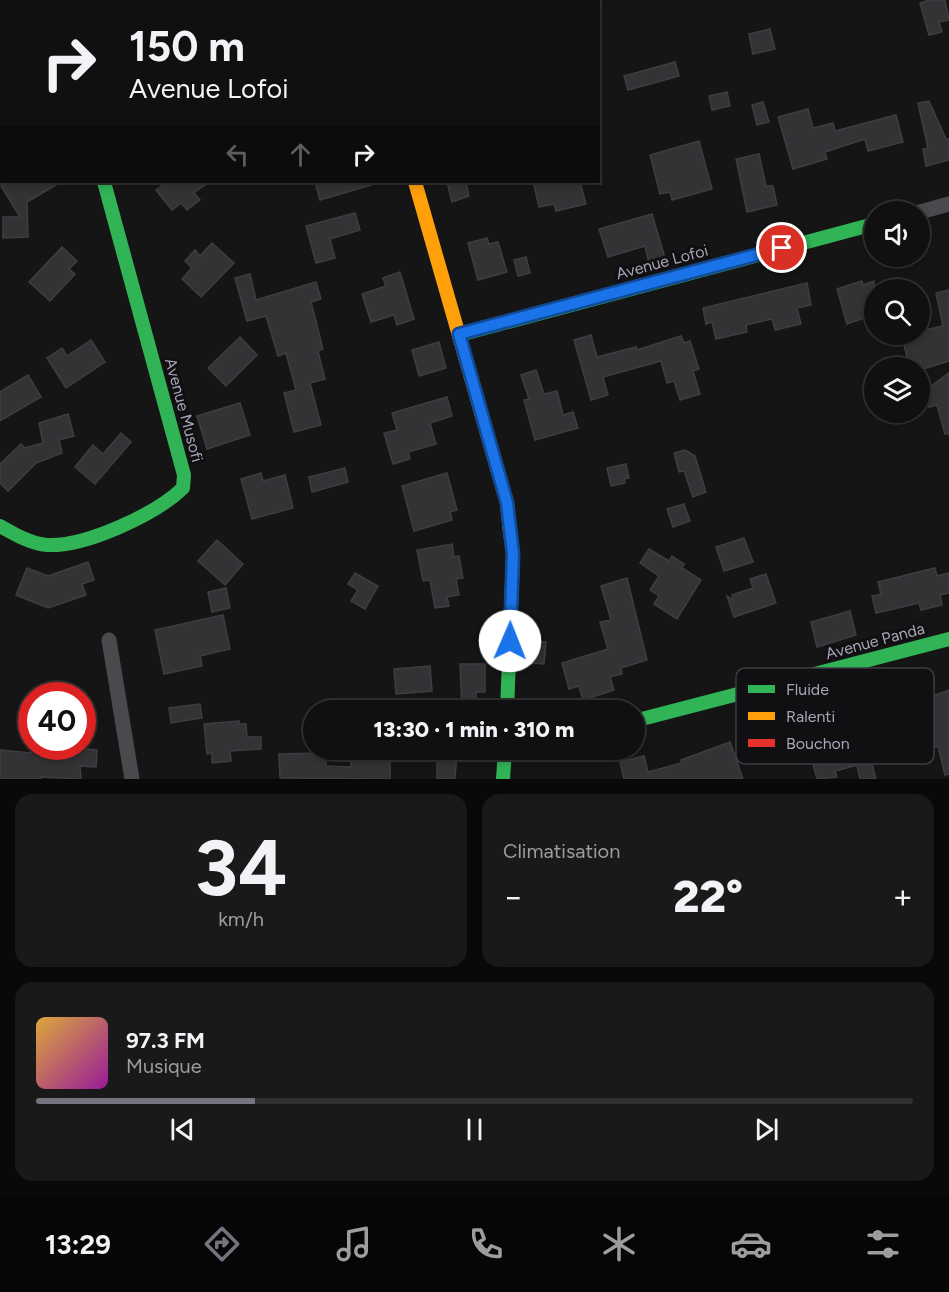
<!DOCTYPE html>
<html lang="fr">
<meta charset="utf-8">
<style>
body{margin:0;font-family:Figtree,sans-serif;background:#191919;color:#f1f3f6;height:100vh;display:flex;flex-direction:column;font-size:22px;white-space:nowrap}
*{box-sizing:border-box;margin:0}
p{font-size:20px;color:#9c9d9f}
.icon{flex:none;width:33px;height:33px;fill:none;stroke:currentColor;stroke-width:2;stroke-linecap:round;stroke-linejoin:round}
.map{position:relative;height:779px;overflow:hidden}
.side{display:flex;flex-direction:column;gap:15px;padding:15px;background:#090909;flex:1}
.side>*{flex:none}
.guide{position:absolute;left:0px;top:0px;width:600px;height:183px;box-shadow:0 3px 9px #0003,0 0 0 2px #303030;background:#101010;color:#f1f3f6;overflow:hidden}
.tools{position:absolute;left:864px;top:201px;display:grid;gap:12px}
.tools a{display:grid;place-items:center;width:66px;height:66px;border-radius:50%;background:#101010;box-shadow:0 3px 9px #0003,0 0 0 2px #303030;font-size:30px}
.speed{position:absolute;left:18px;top:682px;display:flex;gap:12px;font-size:30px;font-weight:700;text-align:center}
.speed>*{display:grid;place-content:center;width:78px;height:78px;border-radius:50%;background:#101010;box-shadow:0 3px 9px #0003,0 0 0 2px #303030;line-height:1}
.speed .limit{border:9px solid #d22;background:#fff;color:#111}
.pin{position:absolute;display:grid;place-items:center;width:51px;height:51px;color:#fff;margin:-26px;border:3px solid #fff;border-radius:50%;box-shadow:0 2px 6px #0007}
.me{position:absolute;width:66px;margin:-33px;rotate:1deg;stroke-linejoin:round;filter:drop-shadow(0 0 4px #0008)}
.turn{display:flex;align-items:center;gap:21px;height:126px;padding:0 30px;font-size:27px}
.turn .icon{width:78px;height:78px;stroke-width:2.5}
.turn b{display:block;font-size:42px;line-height:51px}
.lanes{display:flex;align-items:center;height:57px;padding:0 30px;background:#0003;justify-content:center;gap:30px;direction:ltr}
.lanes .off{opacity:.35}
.big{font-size:45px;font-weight:800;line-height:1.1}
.side .widget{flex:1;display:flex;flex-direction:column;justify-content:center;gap:9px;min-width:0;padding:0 21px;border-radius:18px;background:#191919}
.side .dial{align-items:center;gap:0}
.dial b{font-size:78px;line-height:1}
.song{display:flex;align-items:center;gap:18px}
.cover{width:72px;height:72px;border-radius:9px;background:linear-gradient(135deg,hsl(40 70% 55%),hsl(300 70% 35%))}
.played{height:6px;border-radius:3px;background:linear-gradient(90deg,#76737e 25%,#303030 25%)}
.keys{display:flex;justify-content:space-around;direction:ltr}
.heat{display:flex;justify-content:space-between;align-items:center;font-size:33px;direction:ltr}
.side .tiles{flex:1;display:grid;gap:15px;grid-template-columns:1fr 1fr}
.widget:last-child{grid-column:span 2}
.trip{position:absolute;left:303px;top:700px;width:342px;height:60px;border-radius:30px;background:#101010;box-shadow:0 3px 9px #0003,0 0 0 2px #303030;font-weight:800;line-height:60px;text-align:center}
.menu{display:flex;height:96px;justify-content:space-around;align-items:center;background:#060606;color:#9c9d9f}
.menu .icon{width:42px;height:42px}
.menu .on{color:#76737e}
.menu b{font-size:27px;color:#f1f3f6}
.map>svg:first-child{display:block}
.building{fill:#333235;stroke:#3f3d41;stroke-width:1.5}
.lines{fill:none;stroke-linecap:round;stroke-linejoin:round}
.street{stroke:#4b494e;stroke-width:15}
.fast{stroke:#30b455;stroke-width:14}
.slow{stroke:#ff9f0a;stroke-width:14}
.jam{stroke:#e5322d;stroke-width:14}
.route-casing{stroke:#114b97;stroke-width:15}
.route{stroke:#1a73e8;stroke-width:10}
.labels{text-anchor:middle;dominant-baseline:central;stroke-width:6;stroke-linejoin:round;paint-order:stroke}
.street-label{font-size:16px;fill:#aaa5b7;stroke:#100f11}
.key{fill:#100f11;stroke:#3e3c43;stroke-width:1.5}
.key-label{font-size:16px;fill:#aaa5b7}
</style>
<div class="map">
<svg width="949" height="779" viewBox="0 0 949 779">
<rect width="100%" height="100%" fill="#151515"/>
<!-- building -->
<g class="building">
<polygon points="929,0 945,0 949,20 939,22 942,32 929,35 920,3"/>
<polygon points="770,29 775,49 753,54 749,34"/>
<polygon points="675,62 679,76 628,90 624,76"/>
<polygon points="727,92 730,106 712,110 709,96"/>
<polygon points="929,101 946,139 949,139 949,160 926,166 923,149 928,148 918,103"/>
<polygon points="763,102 769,122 757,125 752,105"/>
<polygon points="808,109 813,128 833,123 835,131 896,115 903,142 868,151 865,139 825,152 827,159 793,169 778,117"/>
<polygon points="699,141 712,189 672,200 670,192 660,194 650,155"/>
<polygon points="759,154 766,186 773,186 777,205 747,212 736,159"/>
<polygon points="9,182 61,182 27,202 28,237 3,238 3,217 20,217 1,186"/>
<polygon points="166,182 209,182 194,193 200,200 187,210 181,203 172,210 156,190"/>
<polygon points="327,182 370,182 371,185 320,200 316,185"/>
<polygon points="447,182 466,182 469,196 452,202"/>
<polygon points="547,182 580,182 586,204 556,211 554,204 539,207 534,185"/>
<polygon points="355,213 360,230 330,239 335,258 316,263 306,226"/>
<polygon points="652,214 665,258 649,263 645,246 608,257 599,229"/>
<polygon points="487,238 489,244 498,242 507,272 478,280 468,243"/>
<polygon points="212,243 234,263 201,297 182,279 192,268 185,261 195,250 200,256"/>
<polygon points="62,247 77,261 69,269 75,274 50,301 29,282"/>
<polygon points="526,257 530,273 518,276 514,260"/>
<polygon points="400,272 414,319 397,325 394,315 371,322 362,294 386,286 383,278"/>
<polygon points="250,274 256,300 316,282 321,299 311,302 323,349 318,351 325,379 310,383 321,425 294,432 284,393 296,390 286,353 278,356 266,316 247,321 235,278"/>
<polygon points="862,281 863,285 874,281 874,310 865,313 867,317 847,324 837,289"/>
<polygon points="807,283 811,305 797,308 801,324 775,330 772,319 746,325 747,332 716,339 712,322 706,324 703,308"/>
<polygon points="949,290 949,361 920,370 920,361 909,364 901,334 920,334 920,331 943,326 936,293"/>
<polygon points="591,335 597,357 636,347 637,350 681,336 684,343 690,341 699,369 693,371 700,394 680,400 674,381 667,383 661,361 603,377 608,395 591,400 574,340"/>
<polygon points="240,337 257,355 226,386 208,368"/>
<polygon points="91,340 105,362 66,388 47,358 62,348 67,356"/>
<polygon points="439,342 446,368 419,376 412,350"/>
<polygon points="536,370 544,394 557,391 563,415 573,412 578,428 535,440 524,400 529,399 521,375"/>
<polygon points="949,373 949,434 945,434 937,405 929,407 926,390"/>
<polygon points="28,375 41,397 0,421 0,392"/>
<polygon points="447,397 452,416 430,423 436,444 408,452 410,459 393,464 384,433 397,430 392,413"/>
<polygon points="240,403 250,435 207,449 197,416"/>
<polygon points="68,414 74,436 59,440 62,453 36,463 8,491 0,483 0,464 21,444 25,448 43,443 39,423"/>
<polygon points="121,433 131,442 95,484 75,467 93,445 103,454"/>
<polygon points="685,450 695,456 706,492 693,497 684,471 679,472 674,453"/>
<polygon points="626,464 629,478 624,479 625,483 611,486 607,468"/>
<polygon points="345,468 348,482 312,492 309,477"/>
<polygon points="261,473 263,481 285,475 293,508 252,519 241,479"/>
<polygon points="447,473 457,510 450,512 452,520 414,531 402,486"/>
<polygon points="684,504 690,521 673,527 667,509"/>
<polygon points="744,538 753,562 724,571 716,547"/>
<polygon points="217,540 243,564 225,585 198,561"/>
<polygon points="452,544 454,557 459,556 463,578 456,579 459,595 447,597 449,606 435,608 430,580 423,581 417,550"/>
<polygon points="649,549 669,561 672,556 684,564 682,568 701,580 677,619 654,604 659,596 650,590 659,576 640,563"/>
<polygon points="88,562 94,580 82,584 86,595 48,608 16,595 27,568 48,576"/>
<polygon points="935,568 937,576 949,573 949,593 940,595 942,605 921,610 919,603 876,613 872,596 881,594 878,582"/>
<polygon points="355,573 378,586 365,609 351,601 358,590 348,584"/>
<polygon points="766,574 776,603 734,617 727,596 733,600 732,595 753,588 750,579"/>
<polygon points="627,578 647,660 621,668 622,674 610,677 614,690 583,700 579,686 569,689 562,663 608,649 600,622 611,620 601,586"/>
<polygon points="226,588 230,608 212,612 208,592"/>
<polygon points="850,611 856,635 817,647 811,622"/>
<polygon points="223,615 230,649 200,656 202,666 164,674 155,630"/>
<polygon points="534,641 546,642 544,664 532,663"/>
<polygon points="460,664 485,664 485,692 476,692 476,708 462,708"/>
<polygon points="430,666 432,691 396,694 394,669"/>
<polygon points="913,682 919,701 949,690 949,774 945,775 938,746 932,748 928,732 912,741 895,715 875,721 867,695"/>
<polygon points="200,704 202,718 171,723 169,708"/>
<polygon points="859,717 876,779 860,779 857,765 835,771 837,777 817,779 810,753 802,755 797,735"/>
<polygon points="239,721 239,724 246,724 247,737 261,737 261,749 230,751 231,761 212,763 212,753 207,754 204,724"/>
<polygon points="730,742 743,779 624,779 620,762 644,756 648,772 682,763 681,760"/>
<polygon points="64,747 97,750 96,767 80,766 81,779 41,777 41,779 0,779 0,750 64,756"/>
<polygon points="437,750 457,750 455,779 437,779"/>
<polygon points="325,753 326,766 351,767 351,754 382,754 382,761 390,760 390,779 280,778 279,754"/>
</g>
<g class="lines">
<!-- street -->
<g class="street">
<polyline points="920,212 949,204"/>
<polyline points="109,640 132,779"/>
</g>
<!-- fast -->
<g class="fast">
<polyline points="363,0 363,2"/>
<polyline points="459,335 874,224"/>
<path d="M0,526c14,8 31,18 47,19 39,2 109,-31 136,-57l1,-13 -80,-293"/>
<polyline points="507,711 513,554 510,532"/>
<polyline points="634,721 949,639"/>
<polyline points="503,779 505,750"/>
</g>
<!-- slow -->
<g class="slow">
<polyline points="201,2 207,0"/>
<polyline points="415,182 507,503 510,532"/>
</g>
<!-- jam -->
<g class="jam">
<polyline points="144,2 150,0"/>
<polyline points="0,26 2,26"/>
</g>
</g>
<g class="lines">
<defs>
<polyline id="route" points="510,641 513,554 507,503 459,334 782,248"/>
</defs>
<!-- route casing -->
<use href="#route" class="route-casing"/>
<!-- route -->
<use href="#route" class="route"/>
</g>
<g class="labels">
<!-- street labels -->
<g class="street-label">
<text transform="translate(662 262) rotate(-15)">Avenue Lofoi</text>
<text transform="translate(184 410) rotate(75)">Avenue Musofi</text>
<text transform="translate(875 641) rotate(-15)">Avenue Panda</text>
</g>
</g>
<!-- legend -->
<rect x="736" y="668" width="198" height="96" rx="9" class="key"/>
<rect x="748" y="685" width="27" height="8" fill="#30b455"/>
<rect x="748" y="712" width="27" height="8" fill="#ff9f0a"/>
<rect x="748" y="739" width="27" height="8" fill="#e5322d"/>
<g class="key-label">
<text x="786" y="695">Fluide</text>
<text x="786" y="722">Ralenti</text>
<text x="786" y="749">Bouchon</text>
</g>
</svg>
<div class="tools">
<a><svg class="icon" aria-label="sound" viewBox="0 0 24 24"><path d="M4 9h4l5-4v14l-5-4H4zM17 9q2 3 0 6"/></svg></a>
<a><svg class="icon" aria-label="search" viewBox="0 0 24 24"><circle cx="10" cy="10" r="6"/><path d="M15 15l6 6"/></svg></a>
<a><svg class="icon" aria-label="layers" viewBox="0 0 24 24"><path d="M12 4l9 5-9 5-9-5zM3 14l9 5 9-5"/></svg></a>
</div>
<div class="speed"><div class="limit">40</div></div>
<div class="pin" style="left:782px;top:248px;background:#d93025"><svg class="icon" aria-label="arrive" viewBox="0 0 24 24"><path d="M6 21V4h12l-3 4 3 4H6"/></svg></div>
<svg class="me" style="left:510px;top:641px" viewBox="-20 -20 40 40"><circle r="19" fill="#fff"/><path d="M0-13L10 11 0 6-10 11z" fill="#1a73e8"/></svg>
<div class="trip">13:30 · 1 min · 310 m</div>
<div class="guide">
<div class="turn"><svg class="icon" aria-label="right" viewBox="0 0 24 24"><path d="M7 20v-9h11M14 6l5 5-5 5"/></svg><div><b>150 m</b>Avenue Lofoi</div></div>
<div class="lanes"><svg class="icon off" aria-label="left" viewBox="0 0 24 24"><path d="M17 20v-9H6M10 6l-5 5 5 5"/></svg><svg class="icon off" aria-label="ahead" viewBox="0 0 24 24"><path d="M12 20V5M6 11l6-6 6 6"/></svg><svg class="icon" aria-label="right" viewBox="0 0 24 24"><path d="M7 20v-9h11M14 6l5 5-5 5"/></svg></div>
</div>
</div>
<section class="side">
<div class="tiles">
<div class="widget dial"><b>34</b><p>km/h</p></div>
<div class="widget"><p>Climatisation</p>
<div class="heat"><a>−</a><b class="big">22°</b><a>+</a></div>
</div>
<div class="widget">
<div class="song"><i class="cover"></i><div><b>97.3 FM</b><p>Musique</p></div></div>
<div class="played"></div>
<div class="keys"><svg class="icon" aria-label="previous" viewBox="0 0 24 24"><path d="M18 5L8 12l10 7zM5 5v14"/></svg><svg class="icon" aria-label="pause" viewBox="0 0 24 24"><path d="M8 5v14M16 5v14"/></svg><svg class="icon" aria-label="next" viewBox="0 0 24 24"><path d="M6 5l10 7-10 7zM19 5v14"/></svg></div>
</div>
</div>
</section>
<nav class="menu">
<b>13:29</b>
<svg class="icon on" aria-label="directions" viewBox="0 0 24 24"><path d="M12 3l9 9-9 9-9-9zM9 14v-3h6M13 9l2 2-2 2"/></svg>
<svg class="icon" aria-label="music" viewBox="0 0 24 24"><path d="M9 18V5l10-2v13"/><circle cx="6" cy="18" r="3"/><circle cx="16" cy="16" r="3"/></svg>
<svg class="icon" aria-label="phone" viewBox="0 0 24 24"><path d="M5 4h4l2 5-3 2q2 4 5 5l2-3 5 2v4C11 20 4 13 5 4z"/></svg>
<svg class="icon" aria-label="climate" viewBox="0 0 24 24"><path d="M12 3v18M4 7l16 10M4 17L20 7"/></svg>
<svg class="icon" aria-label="car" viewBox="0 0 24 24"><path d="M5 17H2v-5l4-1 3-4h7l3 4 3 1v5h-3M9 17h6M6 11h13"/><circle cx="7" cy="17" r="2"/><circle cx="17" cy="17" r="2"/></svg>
<svg class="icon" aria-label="filters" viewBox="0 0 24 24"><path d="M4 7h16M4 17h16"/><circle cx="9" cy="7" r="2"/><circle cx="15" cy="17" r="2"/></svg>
</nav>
